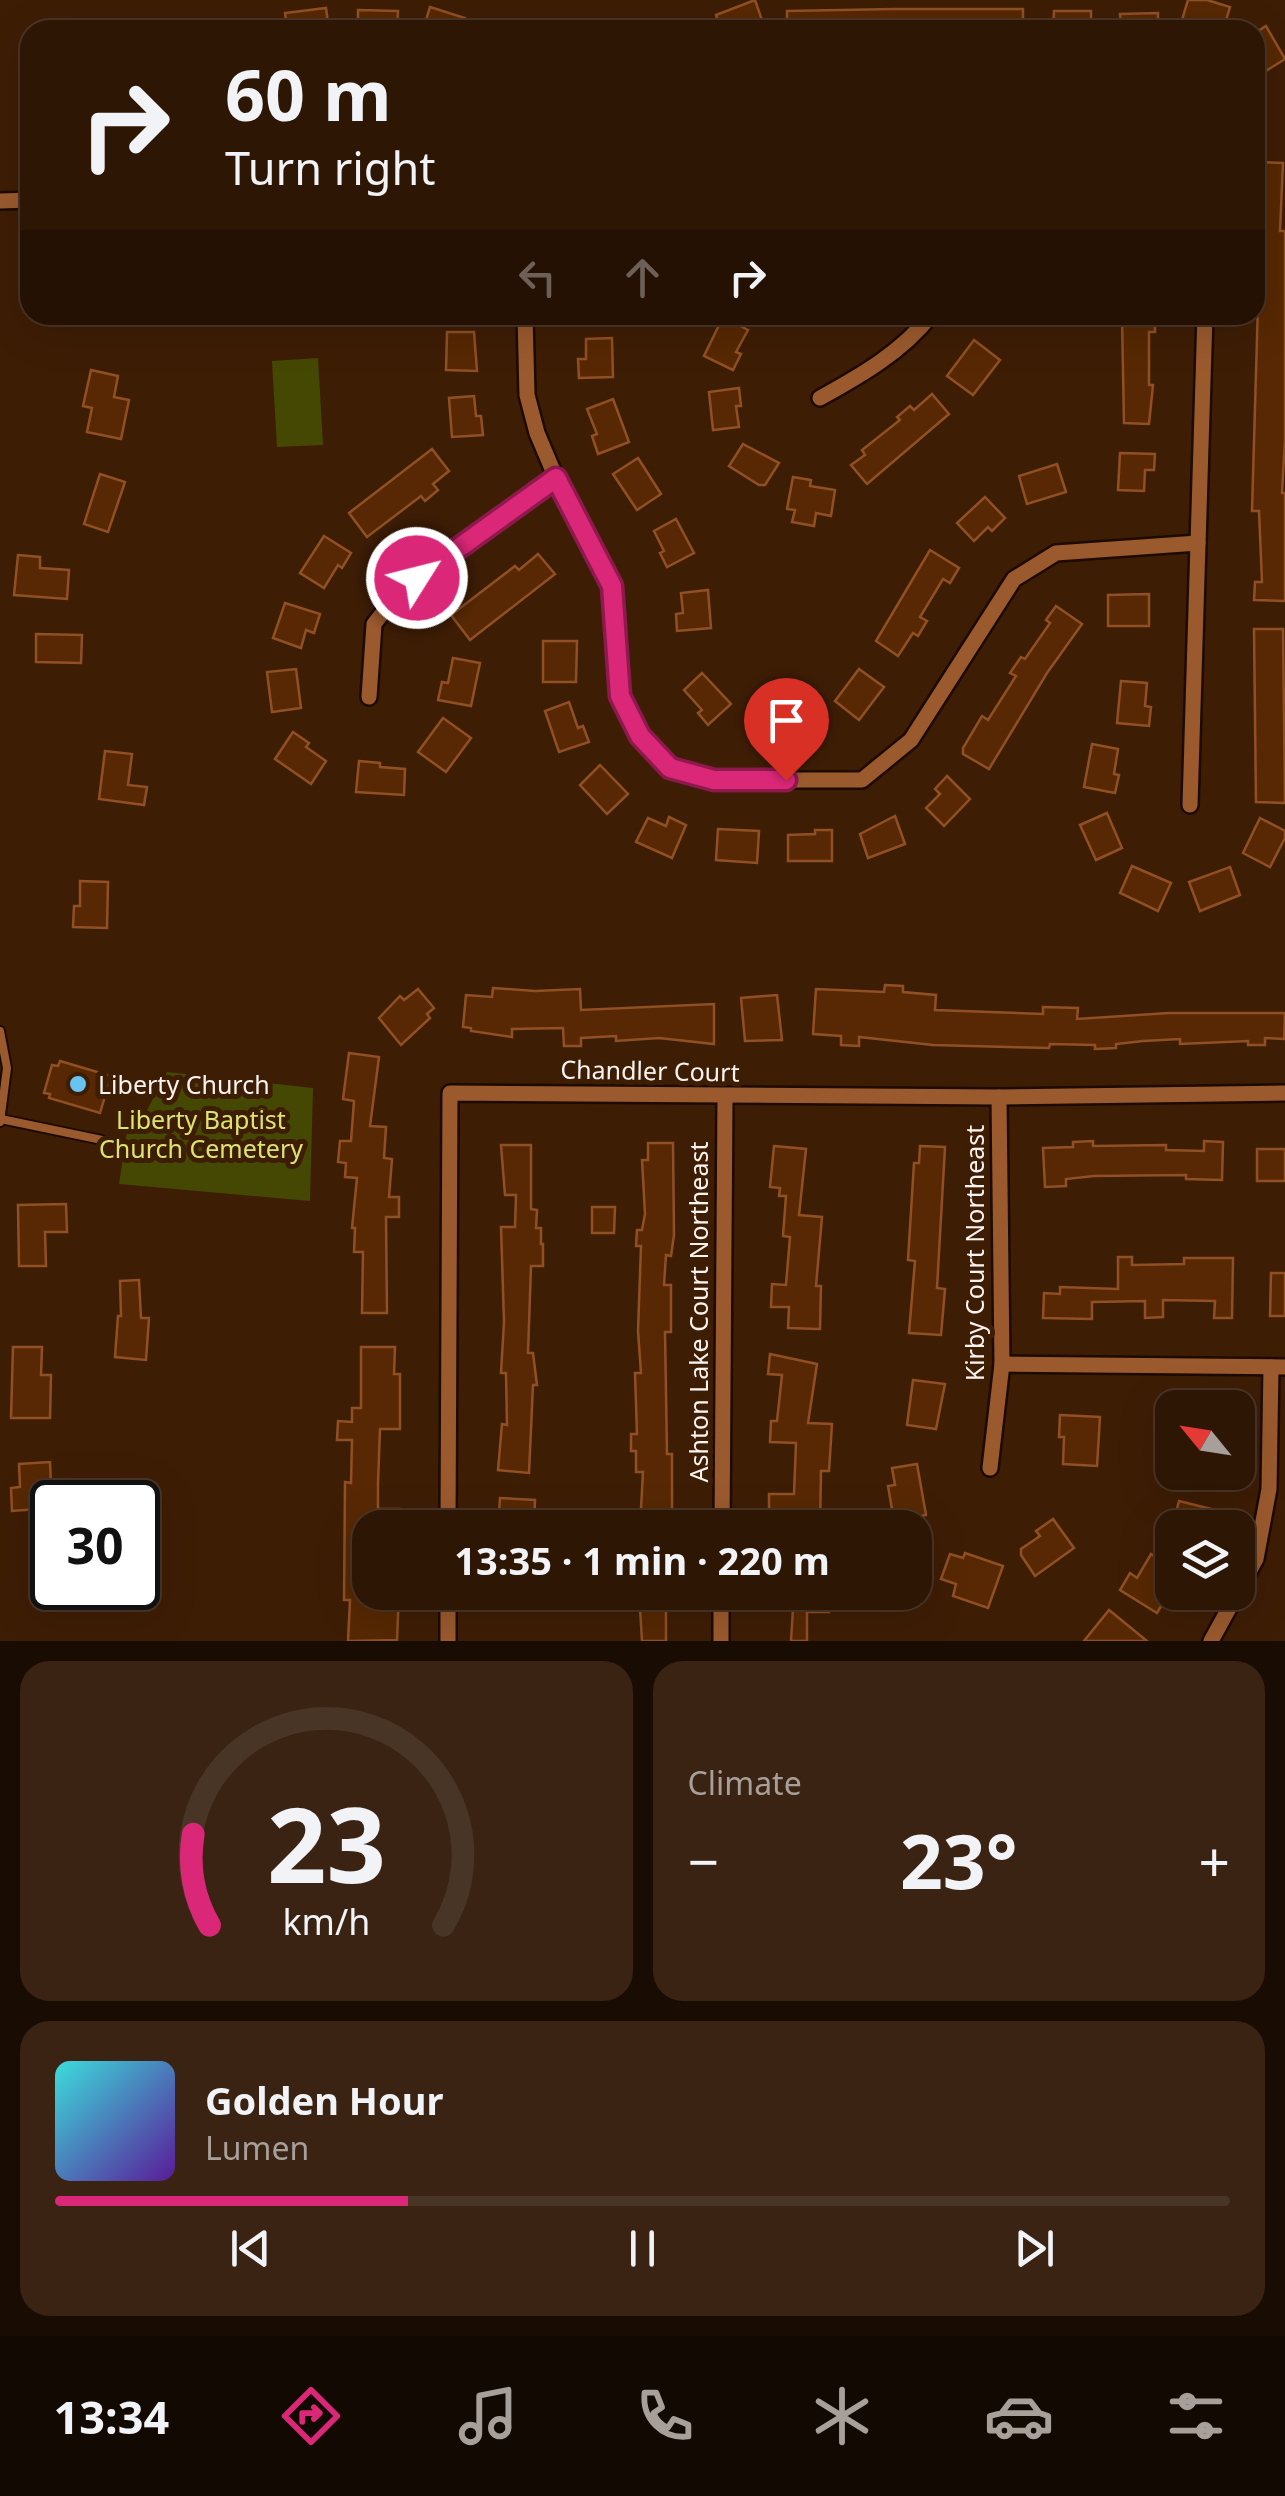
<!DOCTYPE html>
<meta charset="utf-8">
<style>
body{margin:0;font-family:"Noto Sans",sans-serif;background:#3a2313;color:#f1f3f6;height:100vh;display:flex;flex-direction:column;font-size:38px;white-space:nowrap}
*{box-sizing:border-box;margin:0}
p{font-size:32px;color:#a79f9a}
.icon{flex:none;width:55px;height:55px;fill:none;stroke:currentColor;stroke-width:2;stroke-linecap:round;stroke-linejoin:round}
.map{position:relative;height:1641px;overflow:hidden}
.sheet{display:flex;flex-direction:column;gap:20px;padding:20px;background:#190c02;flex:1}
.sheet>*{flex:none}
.banner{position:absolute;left:20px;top:20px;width:1245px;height:305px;border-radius:30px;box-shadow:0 10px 40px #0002,0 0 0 2px #493526;background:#2e1604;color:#f1f3f6;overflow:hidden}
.needle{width:65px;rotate:300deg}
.controls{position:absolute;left:1155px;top:1390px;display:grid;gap:20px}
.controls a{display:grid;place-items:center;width:100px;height:100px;border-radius:20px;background:#2e1604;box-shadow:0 10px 40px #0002,0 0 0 2px #493526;font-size:50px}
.speed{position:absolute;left:30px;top:1480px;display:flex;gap:20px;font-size:50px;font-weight:700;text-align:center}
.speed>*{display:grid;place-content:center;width:130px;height:130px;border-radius:50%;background:#2e1604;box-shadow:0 10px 40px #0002,0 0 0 2px #493526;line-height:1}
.speed .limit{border:5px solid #111;border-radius:15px;background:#fff;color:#111}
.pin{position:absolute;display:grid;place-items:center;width:85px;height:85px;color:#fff;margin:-102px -42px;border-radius:50% 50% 50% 0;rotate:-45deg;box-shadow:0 0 10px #0007}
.pin .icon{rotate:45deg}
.me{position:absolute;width:110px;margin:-55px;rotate:54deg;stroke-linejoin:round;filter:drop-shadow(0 0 8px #0008)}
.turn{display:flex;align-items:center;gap:35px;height:210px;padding:0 40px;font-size:45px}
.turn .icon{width:130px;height:130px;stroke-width:2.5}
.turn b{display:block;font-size:70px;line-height:85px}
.lanes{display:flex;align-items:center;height:95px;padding:0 40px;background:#0003;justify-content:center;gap:50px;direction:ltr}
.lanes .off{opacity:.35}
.big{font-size:75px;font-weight:700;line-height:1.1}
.sheet .widget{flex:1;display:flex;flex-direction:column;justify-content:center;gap:15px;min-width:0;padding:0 35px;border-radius:30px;background:#3a2313}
.sheet .dial{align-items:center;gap:0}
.dial svg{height:260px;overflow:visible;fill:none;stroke:#493526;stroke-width:7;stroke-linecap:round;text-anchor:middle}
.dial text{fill:#f1f3f6;stroke:none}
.song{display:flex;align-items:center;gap:30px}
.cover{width:120px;height:120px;border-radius:15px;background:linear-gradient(135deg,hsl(180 70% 55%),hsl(270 70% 35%))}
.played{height:10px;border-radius:5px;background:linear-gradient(90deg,#db2777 30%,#493526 30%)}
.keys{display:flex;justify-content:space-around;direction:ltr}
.heat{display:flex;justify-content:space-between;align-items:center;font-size:55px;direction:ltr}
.sheet .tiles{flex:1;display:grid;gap:20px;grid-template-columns:1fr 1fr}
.widget:last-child{grid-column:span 2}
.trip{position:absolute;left:352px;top:1510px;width:580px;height:100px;border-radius:30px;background:#2e1604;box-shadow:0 10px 40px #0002,0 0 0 2px #493526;font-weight:700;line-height:100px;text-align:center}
.tabs{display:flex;height:160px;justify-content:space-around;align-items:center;background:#120902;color:#a79f9a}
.tabs .icon{width:70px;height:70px}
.tabs .selected{color:#db2777}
.tabs b{font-size:45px;color:#f1f3f6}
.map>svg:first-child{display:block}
.green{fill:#454803}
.building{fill:#572803;stroke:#905024;stroke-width:2.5}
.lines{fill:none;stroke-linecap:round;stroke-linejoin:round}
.service-casing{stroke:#1d0a01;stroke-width:12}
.minor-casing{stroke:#1d0a01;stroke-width:20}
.service{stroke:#9b5a2e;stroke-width:8}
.minor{stroke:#9b5a2e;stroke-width:15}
.route-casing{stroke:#8e194d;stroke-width:25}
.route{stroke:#db2777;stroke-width:18}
.poi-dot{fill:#69c3f1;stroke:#3e1d05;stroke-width:4}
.labels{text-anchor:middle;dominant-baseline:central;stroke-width:10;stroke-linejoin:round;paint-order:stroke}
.street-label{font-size:25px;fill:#fbf3ef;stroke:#3e1d05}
.poi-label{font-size:25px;fill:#fbf3ef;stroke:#3e1d05;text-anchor:start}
.park-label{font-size:25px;fill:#dce471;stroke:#3e1d05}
</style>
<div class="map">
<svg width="1285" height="1641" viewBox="0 0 1285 1641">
<rect width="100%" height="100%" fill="#3e1d05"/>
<!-- green -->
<g class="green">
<polygon points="318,358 323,445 277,447 272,361"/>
<polygon points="167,1072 313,1088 310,1201 119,1184 128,1125 144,1116"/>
</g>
<!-- building -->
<g class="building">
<polygon points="755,0 764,26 754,30 721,30 716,15"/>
<polygon points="1188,0 1207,0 1230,7 1223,30 1207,30 1208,27 1182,20"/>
<polygon points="430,7 465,18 462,30 423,30"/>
<polygon points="326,8 329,30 287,30 285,13"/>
<polygon points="895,9 1023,9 1023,30 787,30 787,11"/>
<polygon points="358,10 398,11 397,30 358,30"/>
<polygon points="1054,11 1091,11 1091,30 1053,30"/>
<polygon points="1158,13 1158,30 1121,30 1120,14"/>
<polygon points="1266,26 1285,59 1261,74 1255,65 1255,33"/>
<polygon points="1255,162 1283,163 1280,231 1285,231 1285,438 1282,493 1285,493 1285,601 1254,600 1255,582 1262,582 1259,511 1252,511 1259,269 1256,269"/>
<polygon points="723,317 748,330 736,352 741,354 733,370 704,356"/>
<polygon points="1122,317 1155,317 1155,332 1149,332 1149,385 1153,385 1149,424 1124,423"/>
<polygon points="447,332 474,332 477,371 446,370"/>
<polygon points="612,338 613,377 579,378 578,359 586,359 586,339"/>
<polygon points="974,340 1000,360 973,395 947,376"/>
<polygon points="91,370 118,376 114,397 129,400 121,439 87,432 92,408 83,406"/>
<polygon points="739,388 741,406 736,406 739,427 713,430 709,392"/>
<polygon points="932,394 949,414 867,484 851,465 865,455 862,450 900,420 897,417 910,406 914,410"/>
<polygon points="474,396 476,416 481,416 483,435 452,437 449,398"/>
<polygon points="613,399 629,442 598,454 592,436 597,434 587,409"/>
<polygon points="743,444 779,463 765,485 759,485 729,466"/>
<polygon points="432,449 449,471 433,484 438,490 425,501 421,496 367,537 349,513"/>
<polygon points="1120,453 1155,454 1154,470 1145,470 1144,491 1118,490"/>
<polygon points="638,458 661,494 637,510 613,474"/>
<polygon points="1057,464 1066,492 1027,504 1019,476"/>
<polygon points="100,474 125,482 108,532 84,524"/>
<polygon points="793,477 811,480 810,486 835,490 831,516 816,513 814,526 792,522 795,510 787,509"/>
<polygon points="985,497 1005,518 992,531 988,527 974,541 957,523"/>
<polygon points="676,519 694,553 667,567 660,553 664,551 654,531"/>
<polygon points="324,536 351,553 342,568 338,565 324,588 300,573"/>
<polygon points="930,550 959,568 950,583 943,579 920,617 927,621 918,636 913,633 898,656 876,641"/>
<polygon points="538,554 555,574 470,640 451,615 515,566 519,570"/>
<polygon points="18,555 40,557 40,568 69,570 67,599 14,595"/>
<polygon points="708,590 711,628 677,631 676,614 683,613 681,593"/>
<polygon points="1149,594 1149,626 1108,626 1108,595"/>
<polygon points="285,603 320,614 314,633 306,630 301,648 273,638"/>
<polygon points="1056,606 1082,624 1047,673 989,769 963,754 963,748 982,716 988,720 1016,676 1010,673 1021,657 1025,659 1050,623 1046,620"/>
<polygon points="1254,629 1283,629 1285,803 1256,802"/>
<polygon points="36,634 82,635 81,663 36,662"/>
<polygon points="543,641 577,641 576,682 543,682"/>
<polygon points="453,658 480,663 471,706 438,700 442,682 448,683"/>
<polygon points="296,669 301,708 272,712 267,672"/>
<polygon points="859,669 884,687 859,720 835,701"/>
<polygon points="702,673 731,704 708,725 698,713 702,710 684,690"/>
<polygon points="1121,681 1147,683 1145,706 1151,707 1149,726 1117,723"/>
<polygon points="807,699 808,730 792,731 792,726 771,727 770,701"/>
<polygon points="569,702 578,728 583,726 589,742 559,752 545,711"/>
<polygon points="443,718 471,738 446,772 418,752"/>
<polygon points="293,732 309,743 306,747 326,761 311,784 275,759"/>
<polygon points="1092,744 1118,749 1114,774 1119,775 1115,793 1084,787"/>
<polygon points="105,751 132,754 128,785 147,787 144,805 99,799"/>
<polygon points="359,761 380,763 380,767 405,769 404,795 356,792"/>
<polygon points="600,765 628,794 607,814 580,785"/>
<polygon points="947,776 970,799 944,826 926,808 940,794 935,789"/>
<polygon points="1107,813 1122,848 1096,860 1080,825"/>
<polygon points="895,816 905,844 868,858 860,834"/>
<polygon points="669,817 686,825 672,858 636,842 648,818 666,826"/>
<polygon points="1260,818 1285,831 1285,838 1270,867 1243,853"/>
<polygon points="718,829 759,831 757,863 716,860"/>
<polygon points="815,830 832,830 832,861 788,861 788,835 815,834"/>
<polygon points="1132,866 1171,883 1158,911 1120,893"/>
<polygon points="1230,867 1240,895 1200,911 1189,882"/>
<polygon points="80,881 108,882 107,928 73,927 74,906 80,906"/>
<polygon points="885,985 903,986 903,992 936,995 935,1010 1043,1014 1043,1007 1078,1008 1077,1019 1169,1013 1285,1013 1284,1039 1265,1038 1265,1045 1248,1045 1248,1041 1180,1044 1180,1039 1143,1041 1116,1044 1116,1048 1095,1049 1095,1045 1050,1044 1049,1048 933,1045 859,1037 859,1046 841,1045 841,1036 813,1034 816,989 884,992"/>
<polygon points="493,988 535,991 580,989 581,1010 714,1004 714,1044 659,1038 616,1041 616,1036 581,1038 581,1046 564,1046 563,1028 512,1029 512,1037 471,1031 471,1028 463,1027 466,995 492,997"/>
<polygon points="418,989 434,1008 427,1014 430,1018 401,1045 379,1018 400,996 404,1000"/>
<polygon points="777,995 782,1040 745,1041 741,998"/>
<polygon points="349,1053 379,1057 370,1126 386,1127 384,1158 392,1159 389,1197 399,1197 399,1217 386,1217 387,1313 362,1313 363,1252 354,1252 355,1228 352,1228 357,1178 345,1177 346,1163 338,1162 340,1141 351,1141 354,1101 343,1099"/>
<polygon points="60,1061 111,1076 100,1113 49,1098 50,1094 44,1093 52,1065 58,1066"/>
<polygon points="1093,1141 1093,1146 1166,1145 1166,1150 1204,1151 1204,1141 1223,1142 1222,1180 1186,1179 1186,1175 1094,1176 1066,1179 1066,1186 1045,1187 1043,1148 1073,1147 1073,1142"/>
<polygon points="648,1143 673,1143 674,1235 671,1256 666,1255 664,1285 671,1285 671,1332 665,1332 667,1454 672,1454 672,1514 668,1513 668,1528 640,1527 643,1472 636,1472 636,1451 631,1451 631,1434 637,1434 635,1373 641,1373 638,1331 641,1246 636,1246 637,1230 642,1230 645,1214 642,1160 648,1160"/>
<polygon points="501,1145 531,1145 531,1209 537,1210 536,1228 541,1228 541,1244 543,1244 543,1266 531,1266 528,1353 533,1353 537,1385 533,1385 529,1473 498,1470 502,1424 507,1425 506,1373 501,1373 504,1322 501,1227 515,1227 516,1195 505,1195"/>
<polygon points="774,1146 806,1149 799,1215 822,1217 816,1286 821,1286 820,1329 788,1328 789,1307 771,1307 772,1284 786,1285 790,1237 783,1236 786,1196 779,1196 780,1188 770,1187"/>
<polygon points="920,1146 945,1147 937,1288 945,1289 941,1335 909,1333 915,1261 908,1260 914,1163 919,1163"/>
<rect x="1257" y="1149" width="28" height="32"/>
<polygon points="66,1204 67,1232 45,1232 46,1266 19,1266 18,1205"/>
<polygon points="592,1207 615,1207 614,1233 592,1233"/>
<polygon points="1118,1257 1132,1257 1132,1265 1184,1264 1184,1258 1233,1258 1232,1318 1214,1318 1215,1301 1163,1300 1163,1317 1145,1318 1145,1301 1092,1302 1092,1319 1043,1318 1044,1293 1060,1294 1060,1287 1118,1289"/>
<polygon points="1271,1273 1285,1273 1285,1316 1270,1316"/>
<polygon points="139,1280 141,1318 149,1318 146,1360 115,1357 118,1316 121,1316 120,1281"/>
<polygon points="13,1347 42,1347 41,1375 51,1375 50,1418 11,1418"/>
<polygon points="361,1347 395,1347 394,1374 400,1374 400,1429 380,1429 378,1483 378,1509 400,1509 400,1528 370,1528 370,1592 399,1592 397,1640 348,1641 350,1600 344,1600 345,1482 351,1483 352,1440 337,1440 338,1421 352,1422 352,1408 361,1408"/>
<polygon points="770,1354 817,1364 808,1423 832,1424 829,1471 821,1471 820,1528 773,1528 773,1516 769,1516 769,1494 794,1494 796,1443 770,1442 771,1421 777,1421 782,1375 768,1374"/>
<polygon points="913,1380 945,1384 936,1429 907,1425"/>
<polygon points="1060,1415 1100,1417 1097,1466 1063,1464 1064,1437 1059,1437"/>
<polygon points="50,1462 52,1508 12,1511 11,1488 20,1487 19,1464"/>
<polygon points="917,1464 926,1515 894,1521 888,1486 895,1485 892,1468"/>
<polygon points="500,1498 535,1500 534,1528 498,1528"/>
<polygon points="1179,1501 1211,1509 1207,1528 1172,1528"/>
<polygon points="1053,1519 1074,1548 1035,1576 1021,1555 1021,1549 1040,1536 1036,1531"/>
<polygon points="965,1553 1003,1566 988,1608 953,1596 956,1584 941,1579 950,1554 963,1558"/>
<polygon points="1151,1554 1172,1567 1172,1588 1157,1613 1120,1590 1130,1573 1137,1578"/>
<polygon points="639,1592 666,1592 666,1641 642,1641"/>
<polygon points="794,1592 829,1592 829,1612 807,1612 807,1641 791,1641"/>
<polygon points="1109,1610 1147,1641 1084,1641"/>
</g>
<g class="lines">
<defs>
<g id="service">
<polyline points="0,1031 7,1068 0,1122"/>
<polyline points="1,1119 102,1140"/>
</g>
<g id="minor">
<polyline points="0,201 30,200"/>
<polyline points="525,315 527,395 537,433 556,478 613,586 620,696 640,736 670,767 714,780 862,780 911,740 1014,579 1056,553 1198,543"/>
<path d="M820,398c40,-22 82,-46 111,-83"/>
<polyline points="369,697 374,624 399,592 556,478"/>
<polyline points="1190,805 1205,315"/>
<polyline points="1002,1364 1285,1367"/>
<polyline points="990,1468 1002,1364 999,1097"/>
<polyline points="448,1528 450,1093 999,1097 1285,1093"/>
<polyline points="722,1528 725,1097"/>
<polyline points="448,1641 448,1592"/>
<polyline points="721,1641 721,1592"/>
<polyline points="1211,1641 1256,1559 1269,1489 1271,1367"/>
</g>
</defs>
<!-- service casing -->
<use href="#service" class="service-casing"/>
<!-- minor casing -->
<use href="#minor" class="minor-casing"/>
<!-- service -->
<use href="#service" class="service"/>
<!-- minor -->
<use href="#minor" class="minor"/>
</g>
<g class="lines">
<defs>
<polyline id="route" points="417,578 556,478 612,586 620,696 640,736 670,768 714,780 786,780"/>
</defs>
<!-- route casing -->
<use href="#route" class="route-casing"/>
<!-- route -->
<use href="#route" class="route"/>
</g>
<!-- markers -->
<circle class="poi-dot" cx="78" cy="1084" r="10"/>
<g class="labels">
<!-- street labels -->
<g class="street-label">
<text transform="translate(650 1070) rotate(1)">Chandler Court</text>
<text transform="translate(974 1253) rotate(-90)">Kirby Court Northeast</text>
<text transform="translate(698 1312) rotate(-90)">Ashton Lake Court Northeast</text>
</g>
<!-- poi labels -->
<g class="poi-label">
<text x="98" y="1084">Liberty Church</text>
</g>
<!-- park labels -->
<g class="park-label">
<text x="201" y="1119">Liberty Baptist<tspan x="201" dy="29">Church Cemetery</tspan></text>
</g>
</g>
</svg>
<div class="controls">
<a><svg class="needle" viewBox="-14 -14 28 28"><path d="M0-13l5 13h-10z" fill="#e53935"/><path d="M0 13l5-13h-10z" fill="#a79f9a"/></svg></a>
<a><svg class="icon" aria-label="layers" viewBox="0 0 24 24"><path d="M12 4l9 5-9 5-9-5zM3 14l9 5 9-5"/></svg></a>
</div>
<div class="speed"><div class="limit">30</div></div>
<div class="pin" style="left:786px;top:780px;background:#d93025"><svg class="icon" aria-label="arrive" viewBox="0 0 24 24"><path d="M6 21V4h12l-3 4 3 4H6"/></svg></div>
<svg class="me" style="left:417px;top:578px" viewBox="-20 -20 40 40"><circle r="17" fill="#db2777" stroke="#fff" stroke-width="3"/><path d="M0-11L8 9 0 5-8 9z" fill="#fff"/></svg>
<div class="trip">13:35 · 1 min · 220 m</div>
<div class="banner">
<div class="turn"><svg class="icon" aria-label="right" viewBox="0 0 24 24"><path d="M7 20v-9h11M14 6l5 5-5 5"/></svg><div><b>60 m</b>Turn right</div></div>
<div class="lanes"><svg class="icon off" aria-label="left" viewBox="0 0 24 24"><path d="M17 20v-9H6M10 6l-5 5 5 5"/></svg><svg class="icon off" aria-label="ahead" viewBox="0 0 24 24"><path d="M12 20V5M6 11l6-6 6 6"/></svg><svg class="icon" aria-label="right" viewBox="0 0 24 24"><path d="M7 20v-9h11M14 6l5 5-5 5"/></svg></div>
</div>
</div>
<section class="sheet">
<div class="tiles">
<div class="widget dial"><svg viewBox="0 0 100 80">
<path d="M14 69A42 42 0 1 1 86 69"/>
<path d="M14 69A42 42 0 0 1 9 41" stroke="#db2777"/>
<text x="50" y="56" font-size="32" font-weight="700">23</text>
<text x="50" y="72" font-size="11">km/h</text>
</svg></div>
<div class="widget"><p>Climate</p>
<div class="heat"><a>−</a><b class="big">23°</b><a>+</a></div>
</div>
<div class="widget">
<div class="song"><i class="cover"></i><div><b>Golden Hour</b><p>Lumen</p></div></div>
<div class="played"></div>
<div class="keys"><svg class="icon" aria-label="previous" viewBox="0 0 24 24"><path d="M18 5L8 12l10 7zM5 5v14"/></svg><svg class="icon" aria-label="pause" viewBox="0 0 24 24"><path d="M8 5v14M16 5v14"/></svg><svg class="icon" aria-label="next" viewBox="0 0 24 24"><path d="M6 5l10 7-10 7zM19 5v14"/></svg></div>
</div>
</div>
</section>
<nav class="tabs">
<b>13:34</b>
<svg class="icon selected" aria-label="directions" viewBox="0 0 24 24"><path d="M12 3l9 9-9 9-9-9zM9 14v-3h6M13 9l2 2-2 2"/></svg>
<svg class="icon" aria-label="music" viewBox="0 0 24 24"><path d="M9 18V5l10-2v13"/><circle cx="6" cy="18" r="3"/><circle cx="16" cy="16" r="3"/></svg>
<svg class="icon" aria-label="phone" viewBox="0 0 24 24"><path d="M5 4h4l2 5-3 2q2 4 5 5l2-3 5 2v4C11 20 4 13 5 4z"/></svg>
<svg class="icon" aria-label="climate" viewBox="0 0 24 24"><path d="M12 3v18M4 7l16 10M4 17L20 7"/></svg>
<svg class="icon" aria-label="car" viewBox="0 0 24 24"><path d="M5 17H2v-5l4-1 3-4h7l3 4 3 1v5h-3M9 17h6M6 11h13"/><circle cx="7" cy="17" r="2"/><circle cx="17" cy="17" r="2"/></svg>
<svg class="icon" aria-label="filters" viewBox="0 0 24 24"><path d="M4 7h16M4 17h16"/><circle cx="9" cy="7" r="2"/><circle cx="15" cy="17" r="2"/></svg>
</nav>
